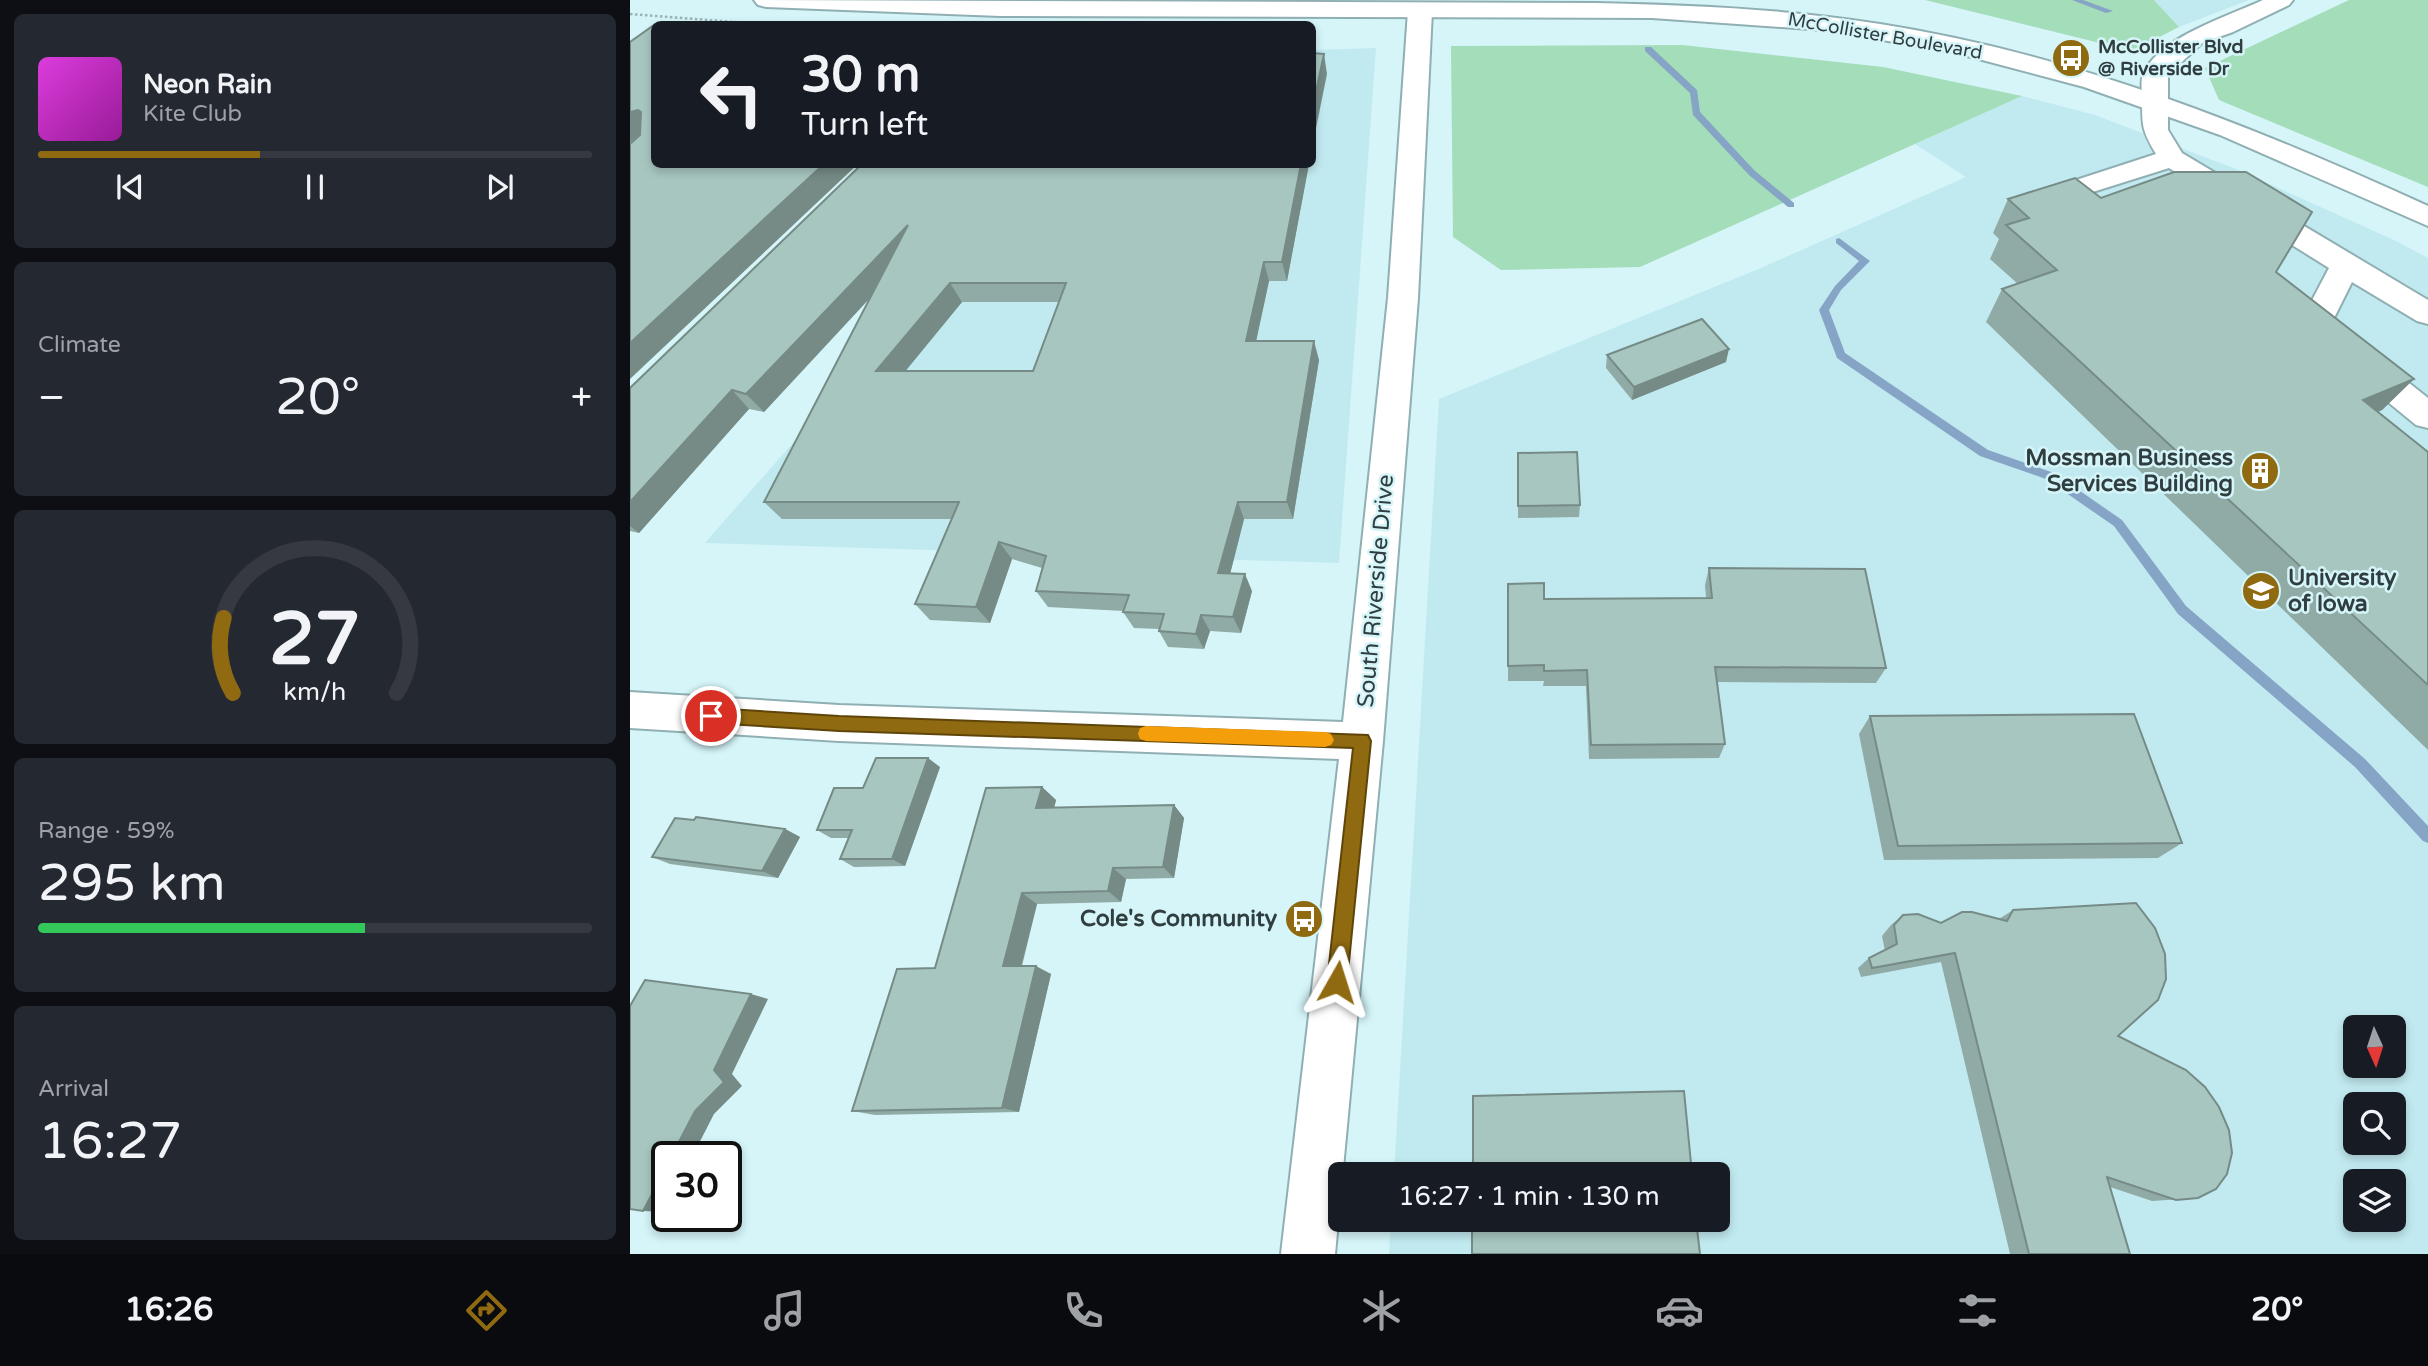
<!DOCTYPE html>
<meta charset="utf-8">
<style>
body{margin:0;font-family:"Varela Round",sans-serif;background:#242831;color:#f1f3f6;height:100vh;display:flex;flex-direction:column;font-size:26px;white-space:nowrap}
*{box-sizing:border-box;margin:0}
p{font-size:23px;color:#9ea1a6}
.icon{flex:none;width:38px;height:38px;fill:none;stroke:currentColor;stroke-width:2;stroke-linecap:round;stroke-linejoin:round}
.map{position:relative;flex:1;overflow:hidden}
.details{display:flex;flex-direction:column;gap:14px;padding:14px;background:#0d0f14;width:630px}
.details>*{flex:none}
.banner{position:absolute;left:21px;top:21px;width:665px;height:147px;border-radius:10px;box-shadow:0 4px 10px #0003;background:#171b24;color:#f1f3f6;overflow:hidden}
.needle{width:46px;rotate:177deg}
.fabs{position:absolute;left:1713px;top:1015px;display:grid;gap:14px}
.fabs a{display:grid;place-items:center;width:63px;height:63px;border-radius:10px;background:#171b24;box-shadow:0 4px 10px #0003;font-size:35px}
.speed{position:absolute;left:21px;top:1141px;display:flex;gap:14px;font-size:35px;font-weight:700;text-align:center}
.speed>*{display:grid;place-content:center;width:91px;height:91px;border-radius:50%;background:#171b24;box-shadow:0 4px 10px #0003;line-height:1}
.speed .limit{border:4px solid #111;border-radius:10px;background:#fff;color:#111}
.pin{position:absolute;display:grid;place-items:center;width:60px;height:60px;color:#fff;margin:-30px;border:4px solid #fff;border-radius:50%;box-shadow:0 2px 7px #0007}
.me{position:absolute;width:77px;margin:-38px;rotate:6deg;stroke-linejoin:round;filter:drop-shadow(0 0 5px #0008)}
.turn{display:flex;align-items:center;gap:24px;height:147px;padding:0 35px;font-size:32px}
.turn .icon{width:91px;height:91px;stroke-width:2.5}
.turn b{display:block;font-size:49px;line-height:60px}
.big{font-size:52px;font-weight:600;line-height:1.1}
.details .tile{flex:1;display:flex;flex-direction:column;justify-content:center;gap:10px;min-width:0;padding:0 24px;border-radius:10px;background:#242831}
.details .dial{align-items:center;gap:0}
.dial svg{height:182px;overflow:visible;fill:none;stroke:#363941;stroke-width:7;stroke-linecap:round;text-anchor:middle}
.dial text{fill:#f1f3f6;stroke:none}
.song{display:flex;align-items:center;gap:21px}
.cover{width:84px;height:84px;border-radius:10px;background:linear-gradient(135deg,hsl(300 70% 55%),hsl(300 70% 35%))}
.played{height:7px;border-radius:4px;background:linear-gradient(90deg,#906a10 40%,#363941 40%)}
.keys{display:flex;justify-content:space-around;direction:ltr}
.heat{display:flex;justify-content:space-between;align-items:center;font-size:38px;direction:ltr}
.charge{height:10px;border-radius:5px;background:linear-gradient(90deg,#34c759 59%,#363941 0)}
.trip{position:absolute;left:698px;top:1162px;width:402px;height:70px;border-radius:10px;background:#171b24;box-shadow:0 4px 10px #0003;font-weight:600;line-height:70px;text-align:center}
.dock{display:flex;height:112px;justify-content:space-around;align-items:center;background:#090b0e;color:#9ea1a6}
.dock .icon{width:49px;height:49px}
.dock .selected{color:#906a10}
.dock b{font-size:32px;color:#f1f3f6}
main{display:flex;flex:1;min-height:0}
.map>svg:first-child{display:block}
.built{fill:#c1eaf0;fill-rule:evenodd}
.green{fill:#a4ddb9}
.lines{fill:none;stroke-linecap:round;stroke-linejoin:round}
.stream{fill:#86a4c6;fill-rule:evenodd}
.minor-casing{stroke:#90afb3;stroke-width:4}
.major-casing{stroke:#90afb3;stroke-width:4}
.path{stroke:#9ab3b6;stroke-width:2.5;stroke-dasharray:2.5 2.5;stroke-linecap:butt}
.minor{fill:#fff;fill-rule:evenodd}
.major{fill:#fff;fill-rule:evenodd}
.wall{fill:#90aaa5;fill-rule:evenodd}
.shaded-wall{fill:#768b86}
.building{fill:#a8c6c0;stroke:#768b86;stroke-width:2;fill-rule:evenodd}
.route{fill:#906a10;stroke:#5e450a;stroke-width:2}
.slow{fill:#f59e0b}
.labels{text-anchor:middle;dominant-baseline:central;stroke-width:5;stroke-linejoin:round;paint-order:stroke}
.far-street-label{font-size:19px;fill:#313e40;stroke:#d5f5f9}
.far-poi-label{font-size:19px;font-weight:bold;fill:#313e40;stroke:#d5f5f9;text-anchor:start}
.poi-label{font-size:23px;font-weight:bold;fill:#313e40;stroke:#d5f5f9;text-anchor:end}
.street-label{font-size:23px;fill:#313e40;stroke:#d5f5f9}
</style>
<main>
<section class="details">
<div class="tile">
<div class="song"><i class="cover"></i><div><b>Neon Rain</b><p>Kite Club</p></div></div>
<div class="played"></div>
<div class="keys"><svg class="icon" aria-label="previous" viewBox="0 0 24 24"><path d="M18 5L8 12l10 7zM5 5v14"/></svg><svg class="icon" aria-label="pause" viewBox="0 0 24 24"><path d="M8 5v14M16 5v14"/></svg><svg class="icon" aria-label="next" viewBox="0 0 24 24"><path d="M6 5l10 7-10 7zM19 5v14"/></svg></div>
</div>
<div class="tile"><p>Climate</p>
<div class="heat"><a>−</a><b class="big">20°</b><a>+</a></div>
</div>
<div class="tile dial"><svg viewBox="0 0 100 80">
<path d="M14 69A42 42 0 1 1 86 69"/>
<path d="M14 69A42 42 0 0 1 10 36" stroke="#906a10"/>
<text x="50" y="56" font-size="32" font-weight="700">27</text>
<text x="50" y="72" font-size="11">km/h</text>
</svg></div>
<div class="tile"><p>Range · 59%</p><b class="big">295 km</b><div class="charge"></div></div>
<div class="tile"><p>Arrival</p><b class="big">16:27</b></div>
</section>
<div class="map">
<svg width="1798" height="1254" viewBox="0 0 1798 1254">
<rect width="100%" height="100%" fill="#d5f5f9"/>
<!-- built -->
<g class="built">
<polygon points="1524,0 1619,0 1549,27"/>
<polygon points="746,48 709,563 75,543 407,165 682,164 683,50"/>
<path d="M1392,96l73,19 141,54 158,71 34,18v996h-1039l2,-34h327v-46h-324l45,-775 322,-131 205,-91 -51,-33zM1726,1027h38v39h-38zM1726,1104h38v39h-38zM1726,1181h38v39h-38z"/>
</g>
<!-- green -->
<g class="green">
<polygon points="1295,0 1524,0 1549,27 1502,51"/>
<polygon points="1719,0 1798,0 1798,187 1589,100 1575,68"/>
<polygon points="1052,45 1253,67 1392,96 1010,267 871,270 823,237 821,46"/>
</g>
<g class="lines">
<!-- stream -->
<g class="stream">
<polygon points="1442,0 1453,0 1483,11 1476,13"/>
<polygon points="1015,47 1021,47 1067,90 1070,112 1125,171 1164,203 1164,207 1158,207 1119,175 1063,115 1060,93 1015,51"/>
<polygon points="1209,238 1240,261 1211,290 1199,310 1215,353 1358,450 1424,473 1492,520 1556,606 1735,759 1798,826 1798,843 1793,841 1725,767 1548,614 1484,526 1416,479 1350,456 1207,358 1189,310 1205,286 1229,261 1206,243 1206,239"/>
</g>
<defs>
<g id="minor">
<path d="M1633,0h30l-4,5 -56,27 -31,11 -34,32v55l14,23 246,147v24l-11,-3 -65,-39 -20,40 96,76v30l-12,-3 -112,-92 -5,-8 30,-57 -160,-100 -89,28 -10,-2 -4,-6 4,-6 86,-28c-14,-24 -14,-27 -14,-56 0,-8 -2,-19 2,-26 18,-36 83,-55 119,-72z"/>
<polygon points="790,4 798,6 802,11 788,298 753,741 705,1254 651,1254 709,759 209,741 0,728 0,692 209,705 713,722 758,298 778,11 782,6"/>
</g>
<path id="major" d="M124,0l841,3c95,2 191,6 285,21 192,30 373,102 548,182v20l-208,-91 -136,-48 -132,-35 -128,-22 -172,-12 -652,-2 -234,-9 -8,-2z"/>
</defs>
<!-- minor casing -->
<use href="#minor" class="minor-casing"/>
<!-- major casing -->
<use href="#major" class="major-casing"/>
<!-- path -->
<polyline class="path" points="0,14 117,23"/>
<!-- minor -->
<use href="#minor" class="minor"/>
<!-- major -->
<use href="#major" class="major"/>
</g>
<!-- wall -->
<g class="wall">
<path d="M232,164h447l-22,117h-18l-13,60 63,19 -26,159h-49l-14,55 22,17 -11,42 -31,-2 -6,18 -36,-2 -9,-16v-2l-25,-1 -11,-16 1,-1 -76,-4 -12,-16 6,-23 -30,-9 -22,64 -60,-3 -15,-16 37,-85h-170l-18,-17 106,-204 -106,114 -15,-3 -110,124 -9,-2v-143zM332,302h97l-26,69h-128z"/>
<polygon points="1471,198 1646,272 1784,379 1752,410 1748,412 1798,452 1798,750 1356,322 1372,289 1388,284 1360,259 1369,239 1363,233 1378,199"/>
<polygon points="977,355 1096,362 1002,400 976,368"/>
<polygon points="950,505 949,517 888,518 888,506"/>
<polygon points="1079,568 1256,668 1246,683 1087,682 1095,744 1089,758 959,759 956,686 913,686 914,681 878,681 878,666 1076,598 1075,585"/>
<polygon points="1240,716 1552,843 1528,858 1254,860 1229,734"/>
<polygon points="310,767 275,866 224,867 210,859 218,838 201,838 187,830"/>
<polygon points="412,787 426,800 424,808 544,805 554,818 544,878 496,879 491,902 407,904 392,966 421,974 389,1112 245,1115 222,1111"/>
<polygon points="155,829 170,837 148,878 40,864 22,857"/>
<polygon points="1383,910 1488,1036 1568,1198 1522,1201 1480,1187 1500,1254 1380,1254 1311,962 1231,977 1228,968 1239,958 1255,951 1252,936 1261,925 1273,915 1311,923 1369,919"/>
</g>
<!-- shaded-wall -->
<g class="shaded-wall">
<polygon points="694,54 697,74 682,148 682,110"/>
<polygon points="8,110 23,129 14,131 0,143 0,112"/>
<polygon points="194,164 228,164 0,379 0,343"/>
<polygon points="671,164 679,164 657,281 652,262"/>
<polygon points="278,225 290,244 134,412 116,394"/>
<polygon points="634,262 639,281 622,360 616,341"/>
<polygon points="320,283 332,302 260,390 246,371"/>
<polygon points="684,341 689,360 663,519 657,502"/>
<polygon points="1099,349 1096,362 1002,400 1004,387"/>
<polygon points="1784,379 1752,410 1702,431 1733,400"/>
<polygon points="102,390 119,409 9,533 0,526 0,502"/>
<polygon points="608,502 614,519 596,590 588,573"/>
<polygon points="369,542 382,559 360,623 346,607"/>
<polygon points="615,574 622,591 611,633 603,617"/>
<polygon points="571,615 580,631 574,649 566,634"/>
<polygon points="298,758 310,767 275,866 262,859"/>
<polygon points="412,787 426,800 421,821 406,808"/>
<polygon points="544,805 554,818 544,878 533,867"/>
<polygon points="155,829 170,837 148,878 132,871"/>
<polygon points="483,868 496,879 491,902 478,891"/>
<polygon points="392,893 407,904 389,975 373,966"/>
<polygon points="406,966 421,974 389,1112 372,1108"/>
<polygon points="121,994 138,999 102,1074 112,1086 84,1114 62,1157 41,1157"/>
<polygon points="37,1166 37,1207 34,1212 13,1211"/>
</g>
<!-- building -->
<g class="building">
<polygon points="24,25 24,164 194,164 0,343 0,144 10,135 11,112 8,110 0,112 0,42"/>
<polygon points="682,53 694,54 682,110"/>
<path d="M232,164h439l-19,98h-18l-18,79h68l-27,161h-49l-20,71 27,1 -12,43 -32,-2 -5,19 -37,-3 5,-17 -41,-2 6,-17 -93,-4 10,-35 -47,-14 -23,65 -61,-3 44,-102h-195l144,-277 -162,169 -14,-4 -102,112v-114zM320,283h116l-33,88h-157z"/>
<polygon points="1544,172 1616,172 1682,212 1646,272 1784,379 1733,400 1798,452 1798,685 1372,289 1427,270 1376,225 1399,218 1378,199 1445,178 1471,198"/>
<polygon points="1072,319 1099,349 1004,387 977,355"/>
<polygon points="947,452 950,505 888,506 888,453"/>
<polygon points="1079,568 1235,569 1256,668 1085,667 1095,744 961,745 957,670 914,671 914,665 878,666 878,584 914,583 914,599 1082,598"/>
<polygon points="1504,714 1552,843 1268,846 1240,716"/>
<polygon points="246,758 298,758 262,859 210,859 222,830 187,830 204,788 233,788"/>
<polygon points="412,787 406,808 544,805 533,867 483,868 478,891 392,893 373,966 406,966 372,1108 222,1111 267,969 305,968 356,788"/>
<polygon points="66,817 155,829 132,871 22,857 45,818 64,820"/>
<polygon points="1506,903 1525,928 1535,954 1536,979 1528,1000 1488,1036 1556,1070 1575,1087 1589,1107 1599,1130 1602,1153 1597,1174 1586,1189 1568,1198 1546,1200 1477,1177 1500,1254 1399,1254 1325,953 1242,968 1239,958 1267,944 1264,925 1273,915 1288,914 1311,923 1332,912 1342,912 1377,921 1383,910"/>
<polygon points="15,980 121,994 84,1070 94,1082 65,1111 41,1157 37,1157 37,1166 13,1211 0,1209 0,1006"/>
<polygon points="1054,1091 1062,1174 843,1174 843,1096"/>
<polygon points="842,1220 1066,1220 1070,1254 842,1254"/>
</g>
<!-- route -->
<polygon class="route" points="81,708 209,716 738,735 741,741 717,982 714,989 707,992 700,989 697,982 723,748 209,731 81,723 75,721 72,716 75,710"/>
<!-- slow -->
<polygon class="slow" points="516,726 695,732 701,734 704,740 701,745 695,747 516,741 510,739 508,734 510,728"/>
<!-- icons -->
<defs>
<symbol id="bus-disc" viewBox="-11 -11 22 22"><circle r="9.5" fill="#906a10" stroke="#d5f5f9"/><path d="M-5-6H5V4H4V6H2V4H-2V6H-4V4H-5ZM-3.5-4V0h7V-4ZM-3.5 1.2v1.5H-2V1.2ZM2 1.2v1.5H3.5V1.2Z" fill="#fff"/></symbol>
<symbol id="building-disc" viewBox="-11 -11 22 22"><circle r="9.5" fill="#906a10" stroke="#d5f5f9"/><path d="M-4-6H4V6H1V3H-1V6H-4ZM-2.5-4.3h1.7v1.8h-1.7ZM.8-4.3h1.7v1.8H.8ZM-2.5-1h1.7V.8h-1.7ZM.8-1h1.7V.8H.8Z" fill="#fff"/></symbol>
<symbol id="university-disc" viewBox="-11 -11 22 22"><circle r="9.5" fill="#906a10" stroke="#d5f5f9"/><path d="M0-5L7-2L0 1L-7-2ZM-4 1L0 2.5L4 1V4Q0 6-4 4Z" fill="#fff"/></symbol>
</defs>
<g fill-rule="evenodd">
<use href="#bus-disc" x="1419" y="36" width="44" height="44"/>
<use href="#building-disc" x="1608" y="449" width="44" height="44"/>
<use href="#university-disc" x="1609" y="569" width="44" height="44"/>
<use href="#bus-disc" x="652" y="897" width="44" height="44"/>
</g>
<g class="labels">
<!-- far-street labels -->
<g class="far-street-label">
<text transform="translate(1255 36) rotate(10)">McCollister Boulevard</text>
</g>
<!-- far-poi labels -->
<g class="far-poi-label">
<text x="1468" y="47">McCollister Blvd<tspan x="1468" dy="22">@ Riverside Dr</tspan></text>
</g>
<!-- poi labels -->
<g class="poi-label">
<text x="1603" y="458">Mossman Business<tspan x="1603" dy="26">Services Building</tspan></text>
<text x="1658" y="578" text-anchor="start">University<tspan x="1658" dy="26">of Iowa</tspan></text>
<text x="647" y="919">Cole's Community</text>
</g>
<!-- street labels -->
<g class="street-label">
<text transform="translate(746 591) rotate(-85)">South Riverside Drive</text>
</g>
</g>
</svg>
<div class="fabs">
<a><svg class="needle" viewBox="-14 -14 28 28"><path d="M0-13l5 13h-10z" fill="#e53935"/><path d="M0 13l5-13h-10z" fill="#9ea1a6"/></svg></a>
<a><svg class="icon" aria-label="search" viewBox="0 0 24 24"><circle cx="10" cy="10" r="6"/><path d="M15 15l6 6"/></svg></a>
<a><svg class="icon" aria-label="layers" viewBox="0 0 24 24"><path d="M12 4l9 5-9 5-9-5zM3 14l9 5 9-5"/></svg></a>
</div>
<div class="speed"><div class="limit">30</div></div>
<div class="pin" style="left:81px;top:716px;background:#d93025"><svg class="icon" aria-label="arrive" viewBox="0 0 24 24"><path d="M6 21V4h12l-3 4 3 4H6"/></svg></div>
<svg class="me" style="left:707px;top:982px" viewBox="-20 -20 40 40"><path d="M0-17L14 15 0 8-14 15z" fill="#906a10" stroke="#fff" stroke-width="4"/></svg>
<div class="trip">16:27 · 1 min · 130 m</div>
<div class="banner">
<div class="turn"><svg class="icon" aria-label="left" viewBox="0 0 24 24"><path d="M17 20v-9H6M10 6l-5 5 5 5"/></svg><div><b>30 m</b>Turn left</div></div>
</div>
</div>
</main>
<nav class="dock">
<b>16:26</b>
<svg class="icon selected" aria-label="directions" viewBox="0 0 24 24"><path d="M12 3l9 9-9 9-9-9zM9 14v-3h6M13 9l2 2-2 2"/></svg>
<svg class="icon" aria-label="music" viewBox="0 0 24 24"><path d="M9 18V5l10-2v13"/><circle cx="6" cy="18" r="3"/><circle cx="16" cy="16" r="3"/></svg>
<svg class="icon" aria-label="phone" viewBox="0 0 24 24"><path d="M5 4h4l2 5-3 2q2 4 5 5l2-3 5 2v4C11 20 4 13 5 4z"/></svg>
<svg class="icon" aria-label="climate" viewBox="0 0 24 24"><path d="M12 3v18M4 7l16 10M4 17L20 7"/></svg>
<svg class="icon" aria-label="car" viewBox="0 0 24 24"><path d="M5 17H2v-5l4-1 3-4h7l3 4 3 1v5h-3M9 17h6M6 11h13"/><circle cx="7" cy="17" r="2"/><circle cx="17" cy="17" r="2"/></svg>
<svg class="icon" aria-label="filters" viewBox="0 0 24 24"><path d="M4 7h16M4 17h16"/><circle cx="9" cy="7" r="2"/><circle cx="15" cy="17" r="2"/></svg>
<b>20°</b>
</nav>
